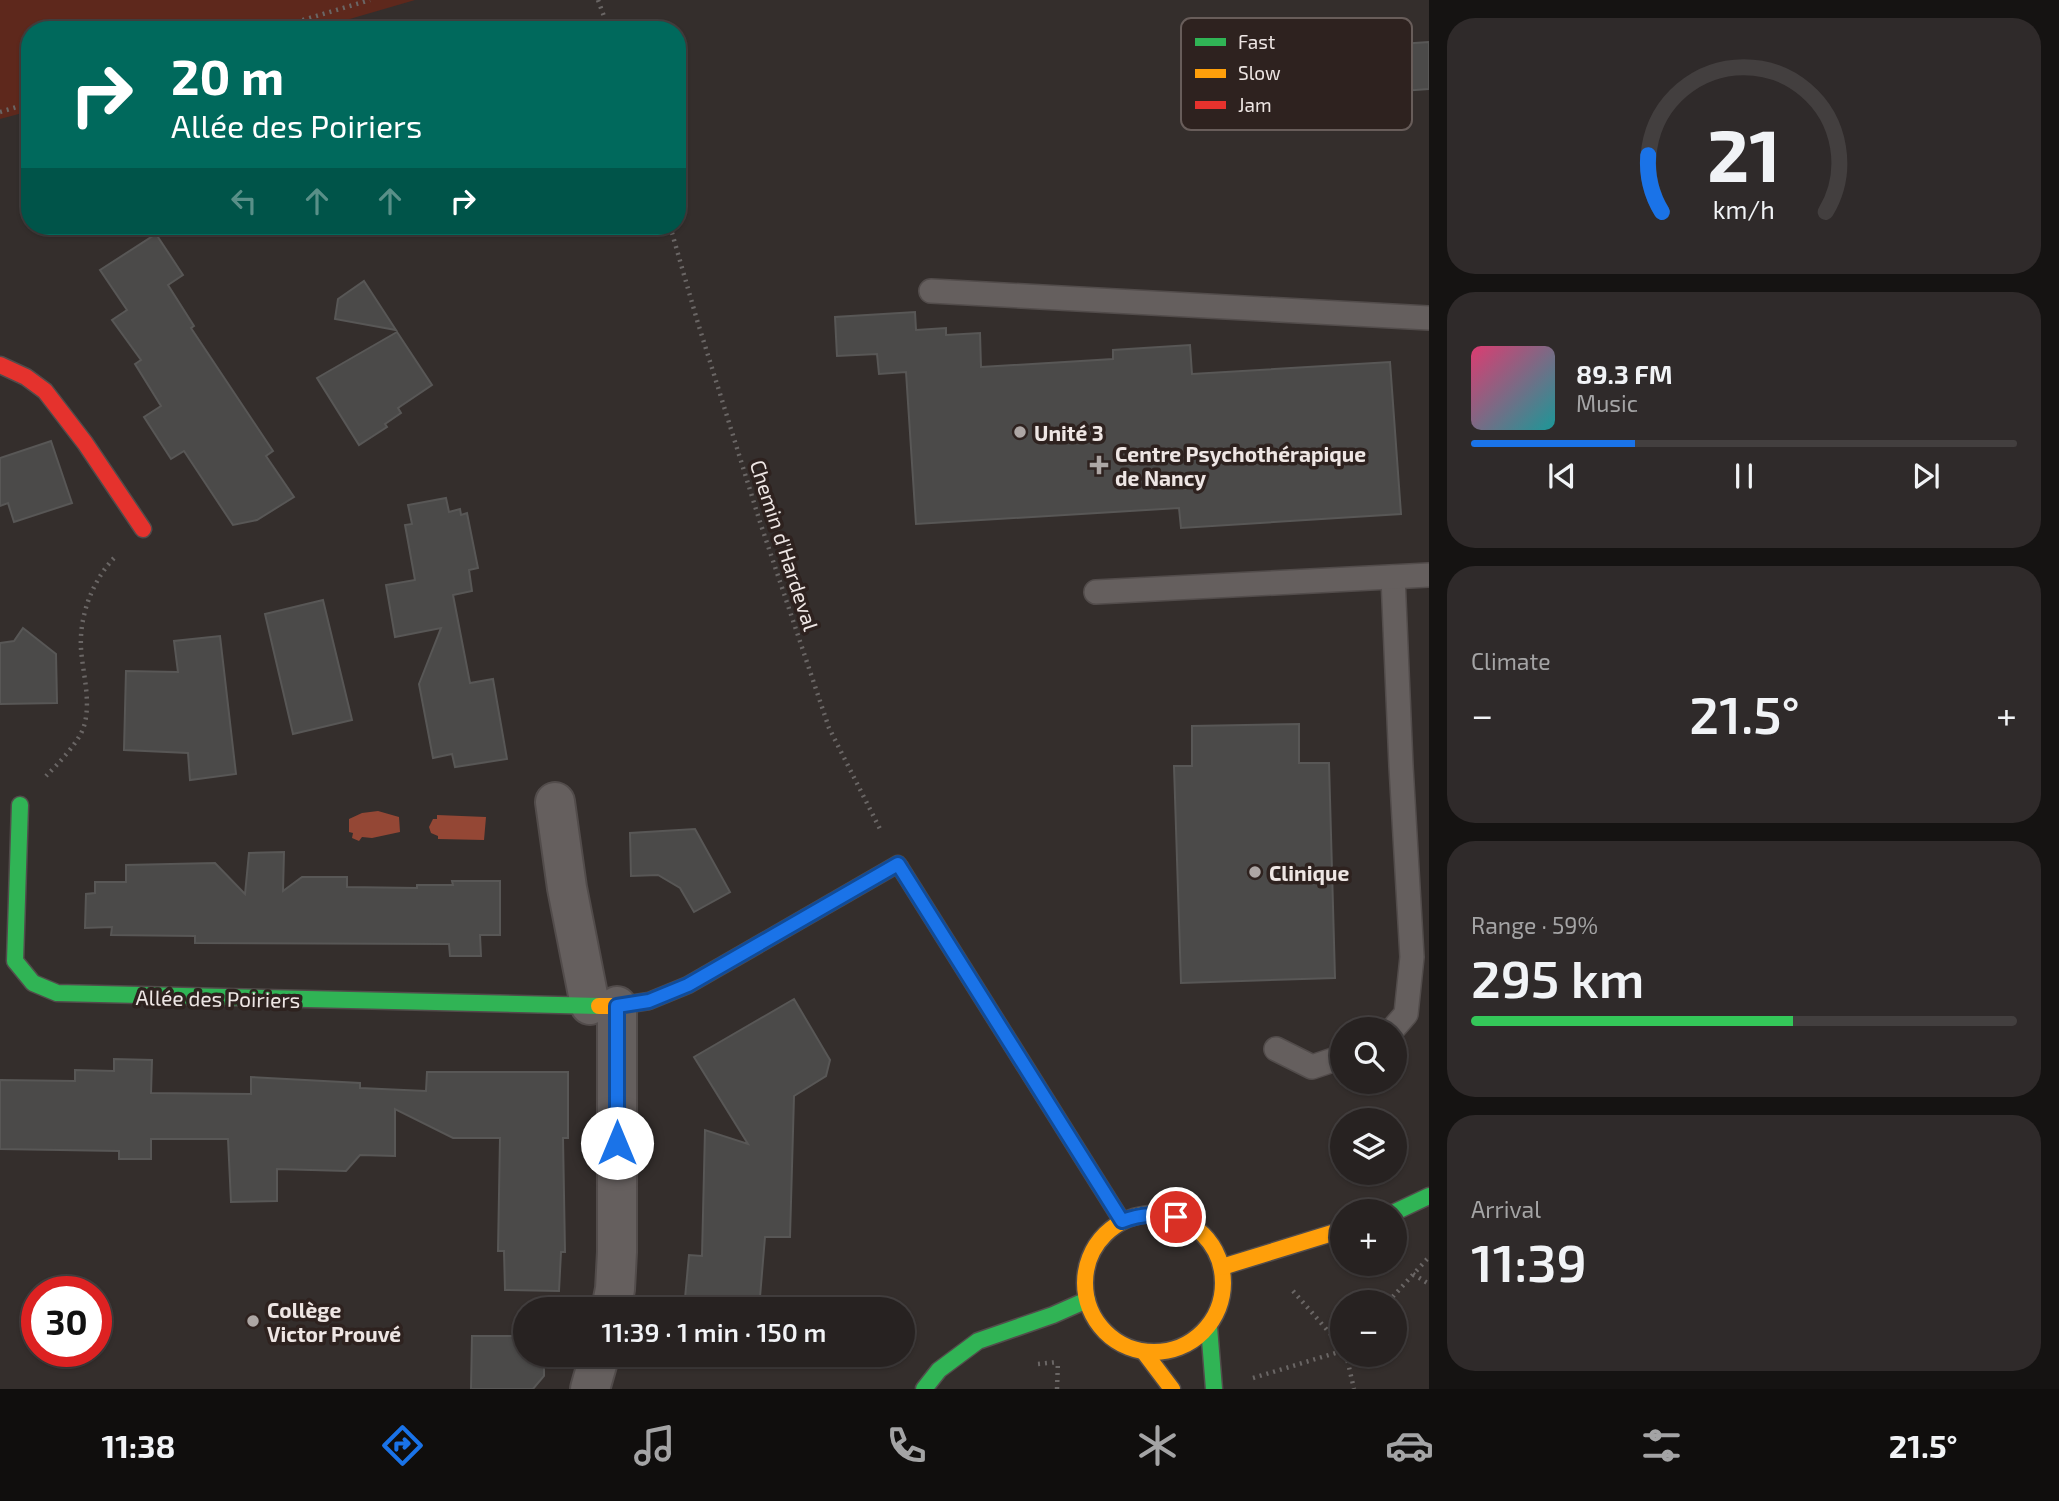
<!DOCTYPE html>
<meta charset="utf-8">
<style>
body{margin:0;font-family:"Exo 2",sans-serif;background:#2f2a2a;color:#f1f3f6;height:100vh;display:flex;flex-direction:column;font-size:26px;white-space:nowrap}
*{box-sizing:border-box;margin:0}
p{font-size:23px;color:#a4a4a5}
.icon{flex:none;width:38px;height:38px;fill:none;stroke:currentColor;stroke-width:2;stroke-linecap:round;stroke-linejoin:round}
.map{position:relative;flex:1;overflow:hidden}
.details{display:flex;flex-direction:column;gap:18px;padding:18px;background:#151312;width:630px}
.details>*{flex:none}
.top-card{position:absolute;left:21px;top:21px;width:665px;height:214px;border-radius:28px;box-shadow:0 2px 5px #0004,0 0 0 2px #433f3f;background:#00695c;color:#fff;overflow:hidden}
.controls{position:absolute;left:1330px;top:1017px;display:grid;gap:14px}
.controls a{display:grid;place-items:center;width:77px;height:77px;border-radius:50%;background:#272221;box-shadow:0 2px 5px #0004,0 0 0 2px #433f3f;font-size:35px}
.speed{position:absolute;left:21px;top:1276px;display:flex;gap:14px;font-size:35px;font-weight:700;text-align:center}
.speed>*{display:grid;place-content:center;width:91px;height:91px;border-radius:50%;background:#272221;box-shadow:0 2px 5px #0004,0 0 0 2px #433f3f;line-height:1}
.speed .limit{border:10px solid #d22;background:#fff;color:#111}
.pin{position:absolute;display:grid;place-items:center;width:60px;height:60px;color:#fff;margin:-30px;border:4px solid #fff;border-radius:50%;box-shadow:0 2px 7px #0007}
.me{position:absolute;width:77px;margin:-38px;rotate:0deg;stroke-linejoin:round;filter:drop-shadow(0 0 5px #0008)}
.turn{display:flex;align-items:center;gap:24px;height:147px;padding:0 35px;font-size:32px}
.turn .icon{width:91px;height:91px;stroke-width:2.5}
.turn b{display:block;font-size:49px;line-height:60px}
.lanes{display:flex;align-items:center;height:66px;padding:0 35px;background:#0003;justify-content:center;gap:35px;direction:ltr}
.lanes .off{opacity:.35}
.big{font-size:52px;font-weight:600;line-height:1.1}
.details .card{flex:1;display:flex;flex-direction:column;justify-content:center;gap:10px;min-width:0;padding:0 24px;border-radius:28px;background:#2f2a2a}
.details .dial{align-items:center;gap:0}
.dial svg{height:182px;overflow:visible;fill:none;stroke:#433f3f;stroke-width:7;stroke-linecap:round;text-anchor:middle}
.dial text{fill:#f1f3f6;stroke:none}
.song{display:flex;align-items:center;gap:21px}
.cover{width:84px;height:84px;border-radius:10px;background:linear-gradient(135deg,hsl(340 70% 55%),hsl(180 70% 35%))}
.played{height:7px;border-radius:4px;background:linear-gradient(90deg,#1a73e8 30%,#433f3f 30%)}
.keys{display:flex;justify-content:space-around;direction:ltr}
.heat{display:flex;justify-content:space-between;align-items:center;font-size:38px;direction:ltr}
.charge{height:10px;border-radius:5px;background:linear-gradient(90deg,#34c759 59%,#433f3f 0)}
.trip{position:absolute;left:513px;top:1297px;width:402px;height:70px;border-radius:35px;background:#272221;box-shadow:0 2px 5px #0004,0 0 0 2px #433f3f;font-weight:600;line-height:70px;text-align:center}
.tabs{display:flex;height:112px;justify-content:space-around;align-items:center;background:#100e0d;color:#a4a4a5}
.tabs .icon{width:49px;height:49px}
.tabs .selected{color:#1a73e8}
.tabs b{font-size:32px;color:#f1f3f6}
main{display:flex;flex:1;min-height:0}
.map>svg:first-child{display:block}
.green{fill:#5e281c}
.water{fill:#944735}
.building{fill:#4b4a49;stroke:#585756;stroke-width:2}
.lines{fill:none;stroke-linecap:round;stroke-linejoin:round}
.lane-casing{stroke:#524c4b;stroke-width:26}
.street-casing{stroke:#524c4b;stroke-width:42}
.fast-casing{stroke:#524c4b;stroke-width:19}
.slow-casing{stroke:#524c4b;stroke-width:19}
.jam-casing{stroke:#524c4b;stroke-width:19}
.path{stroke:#6a6665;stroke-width:4.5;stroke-dasharray:2 5;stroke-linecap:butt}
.lane{stroke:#655f5e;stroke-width:23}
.street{stroke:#655f5e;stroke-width:38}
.fast{stroke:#30b455;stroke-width:16}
.slow{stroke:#ff9f0a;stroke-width:16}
.jam{stroke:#e5322d;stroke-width:16}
.route-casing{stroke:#114b97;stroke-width:18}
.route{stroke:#1a73e8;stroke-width:12}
.poi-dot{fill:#ada6a4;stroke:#2e221f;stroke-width:2.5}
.labels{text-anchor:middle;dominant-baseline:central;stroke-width:7;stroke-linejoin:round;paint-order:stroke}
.poi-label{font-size:21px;font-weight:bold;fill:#eee6e4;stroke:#2e221f;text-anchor:start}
.street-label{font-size:21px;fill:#eee6e4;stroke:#2e221f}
.key{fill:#2e221f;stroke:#685d5a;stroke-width:2}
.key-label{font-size:19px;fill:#eee6e4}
</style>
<main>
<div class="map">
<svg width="1429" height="1389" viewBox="0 0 1429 1389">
<rect width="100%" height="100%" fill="#342e2c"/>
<!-- green -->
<polygon class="green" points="0,0 415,0 312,30 30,30 30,111 0,119"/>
<!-- water -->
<g class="water">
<polygon points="378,811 399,817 400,832 372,838 362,837 359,841 352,838 353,833 349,832 349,819 362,813"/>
<polygon points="437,815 486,817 484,840 438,839 438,836 431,833 429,827 433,819 437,819"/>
</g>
<!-- building -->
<g class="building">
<polygon points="1429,42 1429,89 1374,93 1371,46"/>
<polygon points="156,234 183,275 168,285 194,326 191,328 273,451 266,456 294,497 257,520 233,525 184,451 171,459 144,417 161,406 135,364 141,360 112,320 127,310 100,270"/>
<polygon points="364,281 396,330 335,319 338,299"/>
<polygon points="915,312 916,330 946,328 946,335 980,333 981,367 1113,359 1113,350 1190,345 1192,374 1390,362 1401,514 1181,528 1179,508 916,524 906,372 879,374 877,354 837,356 835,317"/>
<polygon points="397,332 432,385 398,408 401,413 385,424 387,427 359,445 317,378"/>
<polygon points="51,441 72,503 14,522 8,503 0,506 0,458"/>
<polygon points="446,498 449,512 460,509 461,515 467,513 478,568 469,570 472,591 453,595 470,683 493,679 507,759 455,767 452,754 433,758 419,684 441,628 395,637 386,585 415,580 405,525 412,524 408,505"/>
<polygon points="323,600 352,720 293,734 265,614"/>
<polygon points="23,628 56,654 57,703 0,704 0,643 14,641"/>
<polygon points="220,636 236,774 190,780 188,753 124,750 126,671 178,672 174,641"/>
<polygon points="1299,724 1299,763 1329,763 1335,978 1181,983 1174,766 1192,766 1192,726"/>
<polygon points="695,829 730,892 694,912 680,888 658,875 631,876 630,833"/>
<polygon points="284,852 283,891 302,877 347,877 347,887 417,888 417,885 453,885 452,881 500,881 500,935 480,935 481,956 450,956 449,944 195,943 195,936 111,935 112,927 85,928 86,894 95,893 95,882 126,882 126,865 215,863 245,894 249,853"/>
<polygon points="794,999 830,1060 826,1076 794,1096 790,1237 765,1237 759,1309 684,1309 689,1255 702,1256 705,1130 748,1144 694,1057"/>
<polygon points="114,1059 152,1060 151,1093 251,1094 251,1077 360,1083 360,1088 426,1091 427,1072 568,1072 568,1138 563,1138 565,1252 561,1252 559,1291 505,1290 504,1251 498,1251 500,1138 453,1138 395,1109 395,1156 360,1155 346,1171 277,1169 277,1201 231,1202 228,1139 151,1139 151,1159 119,1159 119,1151 0,1149 0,1080 75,1081 75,1070 114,1071"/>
<polygon points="472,1336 525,1336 525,1354 544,1354 544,1376 533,1389 471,1389"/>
</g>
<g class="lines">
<defs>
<g id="lane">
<polyline points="931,291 1429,318"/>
<polyline points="1393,577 1401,766 1412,957 1406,1014 1393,1029"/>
<polyline points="1096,592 1429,575"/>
<polyline points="1276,1049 1312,1067 1342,1057"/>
</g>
<g id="street">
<polyline points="555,802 567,888 590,1005"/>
<polyline points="611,1309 615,1289 617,1252 617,1006"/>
<polyline points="590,1389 600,1354"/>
</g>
<g id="fast">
<polyline points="20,805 15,961 33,983 57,993 599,1006"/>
<polyline points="900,867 1122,1221"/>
<polyline points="1395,1212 1429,1196"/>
<polyline points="1209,1327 1214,1389"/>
<polyline points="924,1389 939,1370 978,1341 1053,1315 1087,1300"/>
</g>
<g id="slow">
<polyline points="599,1006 617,1006 649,1001 688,985 898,864 900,867"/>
<circle cx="1154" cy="1283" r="69"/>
<polyline points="1222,1267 1342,1230"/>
<polyline points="1144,1352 1172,1389"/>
</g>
<polyline id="jam" points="0,365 26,377 45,391 85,443 143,529"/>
</defs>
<!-- lane casing -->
<use href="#lane" class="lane-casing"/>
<!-- street casing -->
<use href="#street" class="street-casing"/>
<!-- fast casing -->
<use href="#fast" class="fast-casing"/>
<!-- slow casing -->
<use href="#slow" class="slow-casing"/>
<!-- jam casing -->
<use href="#jam" class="jam-casing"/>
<!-- path -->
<g class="path">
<polyline points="598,0 609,30"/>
<polyline points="269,30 370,0"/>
<polyline points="0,112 30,103"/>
<polyline points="670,226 697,320 760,522 829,728 880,829"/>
<path d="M46,776c12,-12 31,-32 37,-47 9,-25 0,-54 -2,-80 -2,-34 12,-70 35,-93"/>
<polyline points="1413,1274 1429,1284"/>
<polyline points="1293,1291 1342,1347"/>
<polyline points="1388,1302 1429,1257"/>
<polyline points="1346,1354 1354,1389"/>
<polyline points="1038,1364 1058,1362"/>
<polyline points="1253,1378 1342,1351"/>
<polyline points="1057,1389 1058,1361"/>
</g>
<!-- lane -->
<use href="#lane" class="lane"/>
<!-- street -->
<use href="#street" class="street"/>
<!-- fast -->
<use href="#fast" class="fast"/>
<!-- slow -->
<use href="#slow" class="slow"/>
<!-- jam -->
<use href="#jam" class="jam"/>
</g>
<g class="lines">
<defs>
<path id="route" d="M617,1143v-137l32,-5 39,-16 210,-121 224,357c20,-7 34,-8 54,-4"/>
</defs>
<!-- route casing -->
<use href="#route" class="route-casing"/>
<!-- route -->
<use href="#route" class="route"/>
</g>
<!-- markers -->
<g class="poi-dot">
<circle cx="1020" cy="432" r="7"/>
<path d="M1095.5 454.5h7v7h7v7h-7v7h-7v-7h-7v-7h7z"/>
<circle cx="1255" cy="872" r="7"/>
<circle cx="253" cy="1321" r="7"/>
</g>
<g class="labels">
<!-- poi labels -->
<g class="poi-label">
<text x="1034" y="432">Unité 3</text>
<text x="1115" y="453">Centre Psychothérapique<tspan x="1115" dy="24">de Nancy</tspan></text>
<text x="1269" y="872">Clinique</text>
<text x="267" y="1309">Collège<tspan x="267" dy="24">Victor Prouvé</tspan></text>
</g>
<!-- street labels -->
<g class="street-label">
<text transform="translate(785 545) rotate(72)">Chemin d'Hardeval</text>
<text transform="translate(218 998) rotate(1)">Allée des Poiriers</text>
</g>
</g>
<!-- legend -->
<rect x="1181" y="18" width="231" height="112" rx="10" class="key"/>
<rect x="1195" y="38" width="31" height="8" fill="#30b455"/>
<rect x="1195" y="69" width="31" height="9" fill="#ff9f0a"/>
<rect x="1195" y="101" width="31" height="8" fill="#e5322d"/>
<g class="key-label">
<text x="1238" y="49">Fast</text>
<text x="1238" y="80">Slow</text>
<text x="1238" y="112">Jam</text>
</g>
</svg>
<div class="controls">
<a><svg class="icon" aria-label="search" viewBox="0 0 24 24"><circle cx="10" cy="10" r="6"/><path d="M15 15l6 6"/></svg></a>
<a><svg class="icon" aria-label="layers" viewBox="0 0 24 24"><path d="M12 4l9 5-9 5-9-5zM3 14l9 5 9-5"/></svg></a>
<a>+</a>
<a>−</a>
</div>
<div class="speed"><div class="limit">30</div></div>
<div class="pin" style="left:1176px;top:1217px;background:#d93025"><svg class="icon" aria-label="arrive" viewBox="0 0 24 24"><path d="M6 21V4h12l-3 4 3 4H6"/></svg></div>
<svg class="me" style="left:617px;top:1143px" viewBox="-20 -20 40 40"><circle r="19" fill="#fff"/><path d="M0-13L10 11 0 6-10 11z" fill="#1a73e8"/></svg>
<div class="trip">11:39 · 1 min · 150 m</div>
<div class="top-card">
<div class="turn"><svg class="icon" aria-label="right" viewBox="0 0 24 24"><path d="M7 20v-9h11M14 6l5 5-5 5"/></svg><div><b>20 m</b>Allée des Poiriers</div></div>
<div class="lanes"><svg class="icon off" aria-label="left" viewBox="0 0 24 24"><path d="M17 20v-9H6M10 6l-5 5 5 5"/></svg><svg class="icon off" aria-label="ahead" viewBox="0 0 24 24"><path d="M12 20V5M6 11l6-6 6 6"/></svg><svg class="icon off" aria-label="ahead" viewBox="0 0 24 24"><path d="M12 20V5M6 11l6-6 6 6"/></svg><svg class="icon" aria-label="right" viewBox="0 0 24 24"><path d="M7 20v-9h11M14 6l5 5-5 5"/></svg></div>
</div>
</div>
<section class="details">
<div class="card dial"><svg viewBox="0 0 100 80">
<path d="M14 69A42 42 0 1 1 86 69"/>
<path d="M14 69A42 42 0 0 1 8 44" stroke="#1a73e8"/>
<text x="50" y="56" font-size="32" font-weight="700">21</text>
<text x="50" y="72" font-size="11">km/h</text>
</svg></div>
<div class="card">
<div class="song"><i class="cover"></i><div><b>89.3 FM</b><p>Music</p></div></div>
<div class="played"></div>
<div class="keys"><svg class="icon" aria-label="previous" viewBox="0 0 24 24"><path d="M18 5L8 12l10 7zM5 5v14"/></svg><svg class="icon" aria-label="pause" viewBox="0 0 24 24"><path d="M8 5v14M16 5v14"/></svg><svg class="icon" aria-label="next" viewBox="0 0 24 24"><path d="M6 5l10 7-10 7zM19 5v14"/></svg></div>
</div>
<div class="card"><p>Climate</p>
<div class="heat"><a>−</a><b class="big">21.5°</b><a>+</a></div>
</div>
<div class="card"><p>Range · 59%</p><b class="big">295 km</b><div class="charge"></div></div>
<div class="card"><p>Arrival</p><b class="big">11:39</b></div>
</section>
</main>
<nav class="tabs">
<b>11:38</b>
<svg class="icon selected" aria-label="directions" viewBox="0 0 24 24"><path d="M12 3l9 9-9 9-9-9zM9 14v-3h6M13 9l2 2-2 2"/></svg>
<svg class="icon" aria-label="music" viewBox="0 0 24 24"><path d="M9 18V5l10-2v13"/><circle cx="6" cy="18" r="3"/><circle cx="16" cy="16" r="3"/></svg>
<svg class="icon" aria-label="phone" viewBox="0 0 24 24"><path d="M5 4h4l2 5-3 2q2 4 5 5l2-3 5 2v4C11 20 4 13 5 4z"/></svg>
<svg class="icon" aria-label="climate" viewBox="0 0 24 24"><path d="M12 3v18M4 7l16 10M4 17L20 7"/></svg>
<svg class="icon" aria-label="car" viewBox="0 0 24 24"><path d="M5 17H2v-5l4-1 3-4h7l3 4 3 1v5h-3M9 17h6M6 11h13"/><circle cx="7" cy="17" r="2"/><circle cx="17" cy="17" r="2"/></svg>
<svg class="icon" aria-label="filters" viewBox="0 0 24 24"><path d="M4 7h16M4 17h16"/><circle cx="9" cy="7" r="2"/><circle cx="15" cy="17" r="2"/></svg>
<b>21.5°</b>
</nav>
